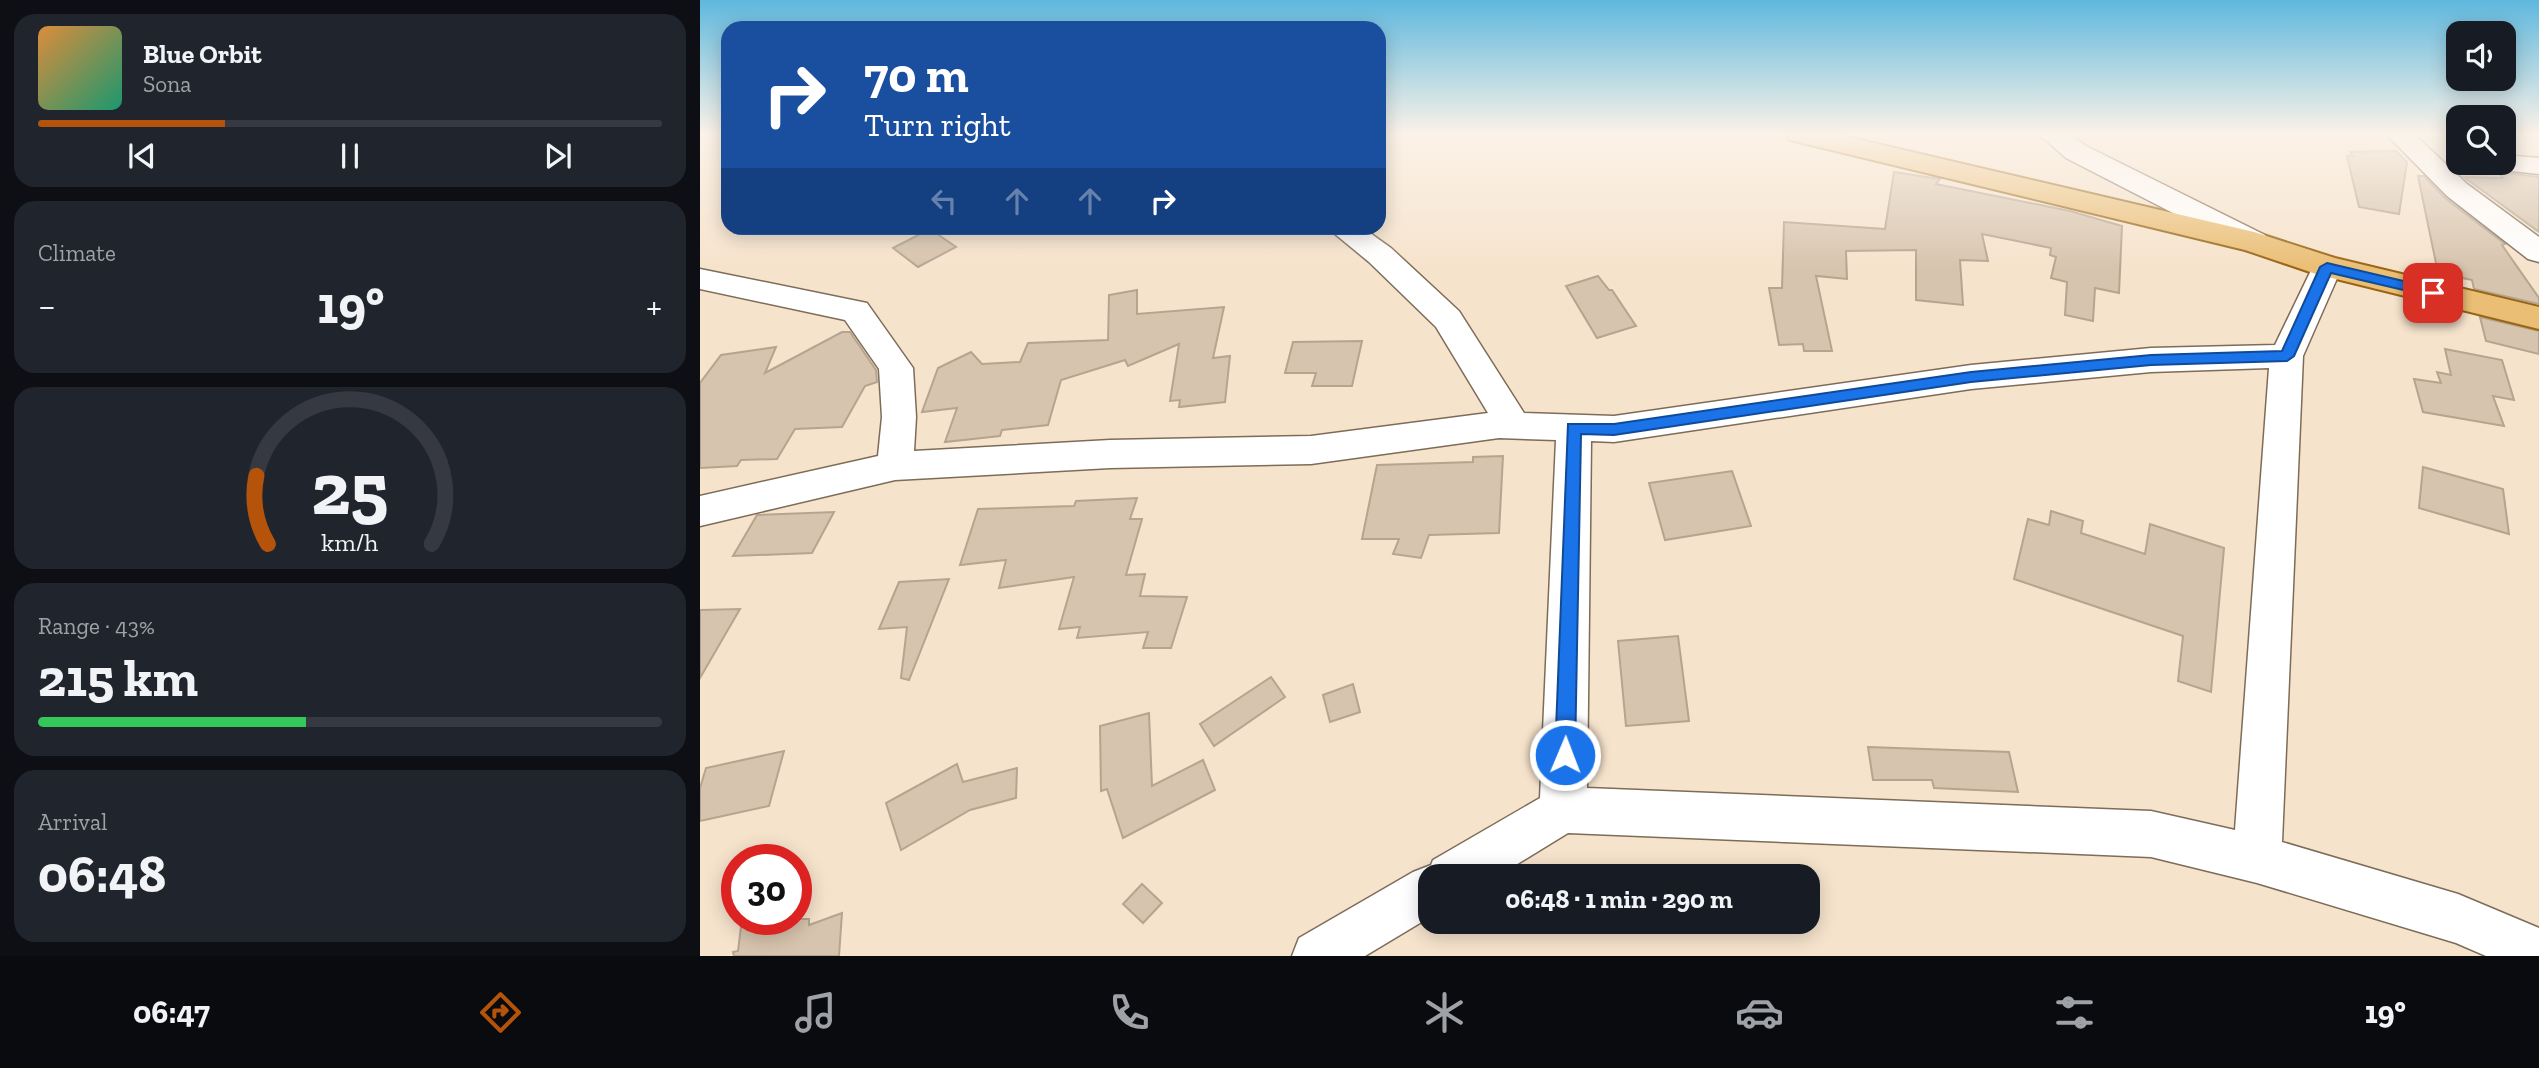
<!DOCTYPE html>
<meta charset="utf-8">
<style>
body{margin:0;font-family:"Zilla Slab",serif;background:#20242c;color:#f1f3f6;height:100vh;display:flex;flex-direction:column;font-size:26px;white-space:nowrap}
*{box-sizing:border-box;margin:0}
p{font-size:23px;color:#9ea1a6}
.icon{flex:none;width:38px;height:38px;fill:none;stroke:currentColor;stroke-width:2;stroke-linecap:round;stroke-linejoin:round}
.map{position:relative;flex:1;overflow:hidden}
.sheet{display:flex;flex-direction:column;gap:14px;padding:14px;background:#0d0f14;width:700px}
.sheet>*{flex:none}
.banner{position:absolute;left:21px;top:21px;width:665px;height:214px;border-radius:21px;box-shadow:0 4px 18px #0003;background:#1a4fa0;color:#fff;overflow:hidden}
.controls{position:absolute;left:1746px;top:21px;display:grid;gap:14px}
.controls a{display:grid;place-items:center;width:70px;height:70px;border-radius:14px;background:#171b24;box-shadow:0 4px 18px #0003;font-size:35px}
.speed{position:absolute;left:21px;top:844px;display:flex;gap:14px;font-size:35px;font-weight:700;text-align:center}
.speed>*{display:grid;place-content:center;width:91px;height:91px;border-radius:50%;background:#171b24;box-shadow:0 4px 18px #0003;line-height:1}
.speed .limit{border:10px solid #d22;background:#fff;color:#111}
.pin{position:absolute;display:grid;place-items:center;width:60px;height:60px;color:#fff;margin:-30px;border-radius:14px;box-shadow:0 4px 10px #0006}
.me{position:absolute;width:77px;margin:-38px;rotate:1deg;stroke-linejoin:round;filter:drop-shadow(0 0 5px #0008)}
.turn{display:flex;align-items:center;gap:24px;height:147px;padding:0 28px;font-size:32px}
.turn .icon{width:91px;height:91px;stroke-width:2.5}
.turn b{display:block;font-size:49px;line-height:60px}
.lanes{display:flex;align-items:center;height:66px;padding:0 28px;background:#0003;justify-content:center;gap:35px;direction:ltr}
.lanes .off{opacity:.35}
.big{font-size:52px;font-weight:800;line-height:1.1}
.sheet .card{flex:1;display:flex;flex-direction:column;justify-content:center;gap:10px;min-width:0;padding:0 24px;border-radius:21px;background:#20242c}
.sheet .dial{align-items:center;gap:0}
.dial svg{height:182px;overflow:visible;fill:none;stroke:#363941;stroke-width:7;stroke-linecap:round;text-anchor:middle}
.dial text{fill:#f1f3f6;stroke:none}
.song{display:flex;align-items:center;gap:21px}
.cover{width:84px;height:84px;border-radius:10px;background:linear-gradient(135deg,hsl(30 70% 55%),hsl(160 70% 35%))}
.played{height:7px;border-radius:4px;background:linear-gradient(90deg,#b45309 30%,#363941 30%)}
.keys{display:flex;justify-content:space-around;direction:ltr}
.heat{display:flex;justify-content:space-between;align-items:center;font-size:38px;direction:ltr}
.charge{height:10px;border-radius:5px;background:linear-gradient(90deg,#34c759 43%,#363941 0)}
.trip{position:absolute;left:718px;top:864px;width:402px;height:70px;border-radius:21px;background:#171b24;box-shadow:0 4px 18px #0003;font-weight:800;line-height:70px;text-align:center}
.dock{display:flex;height:112px;justify-content:space-around;align-items:center;background:#090b0e;color:#9ea1a6}
.dock .icon{width:49px;height:49px}
.dock .current{color:#b45309}
.dock b{font-size:32px;color:#f1f3f6}
main{display:flex;flex:1;min-height:0}
.map>svg:first-child{display:block}
.building{fill:#d7c4ae;stroke:#b6a48f;stroke-width:2}
.lines{fill:none;stroke-linecap:round;stroke-linejoin:round}
.street-casing{stroke:#7d6c58;stroke-width:3}
.primary-casing{stroke:#976514;stroke-width:4}
.street{fill:#fff;fill-rule:evenodd}
.primary{fill:#eabe75;fill-rule:evenodd}
.route{fill:#1a73e8;stroke:#114b97;stroke-width:2}
</style>
<main>
<section class="sheet">
<div class="card">
<div class="song"><i class="cover"></i><div><b>Blue Orbit</b><p>Sona</p></div></div>
<div class="played"></div>
<div class="keys"><svg class="icon" aria-label="previous" viewBox="0 0 24 24"><path d="M18 5L8 12l10 7zM5 5v14"/></svg><svg class="icon" aria-label="pause" viewBox="0 0 24 24"><path d="M8 5v14M16 5v14"/></svg><svg class="icon" aria-label="next" viewBox="0 0 24 24"><path d="M6 5l10 7-10 7zM19 5v14"/></svg></div>
</div>
<div class="card"><p>Climate</p>
<div class="heat"><a>−</a><b class="big">19°</b><a>+</a></div>
</div>
<div class="card dial"><svg viewBox="0 0 100 80">
<path d="M14 69A42 42 0 1 1 86 69"/>
<path d="M14 69A42 42 0 0 1 9 39" stroke="#b45309"/>
<text x="50" y="56" font-size="32" font-weight="700">25</text>
<text x="50" y="72" font-size="11">km/h</text>
</svg></div>
<div class="card"><p>Range · 43%</p><b class="big">215 km</b><div class="charge"></div></div>
<div class="card"><p>Arrival</p><b class="big">06:48</b></div>
</section>
<div class="map">
<svg width="1839" height="956" viewBox="0 0 1839 956">
<rect width="100%" height="100%" fill="#f6e3cc"/>
<!-- building -->
<g class="building">
<polygon points="1696,151 1707,162 1699,214 1659,207 1647,156 1653,156 1650,152"/>
<polygon points="1194,172 1240,179 1236,184 1370,211 1422,226 1419,293 1395,288 1393,321 1365,315 1367,282 1351,278 1356,257 1350,255 1351,248 1282,234 1288,261 1260,260 1263,305 1216,300 1216,250 1146,251 1147,279 1116,276 1132,351 1104,351 1103,344 1079,345 1069,288 1082,288 1084,222 1185,229"/>
<polygon points="1798,172 1839,177 1839,232 1764,177 1803,178"/>
<polygon points="1718,176 1724,176 1745,198 1805,244 1802,245 1839,298 1839,304 1774,289 1772,280 1738,273"/>
<polygon points="230,229 256,247 218,267 193,248"/>
<polygon points="898,276 909,290 912,290 936,326 897,338 866,286"/>
<polygon points="437,290 437,314 524,307 513,358 530,356 525,402 479,407 480,400 470,401 479,344 428,366 425,360 361,380 348,425 302,430 300,436 245,442 257,408 222,412 238,368 271,352 282,364 320,362 328,343 408,340 409,295"/>
<polygon points="1780,317 1839,331 1839,354 1786,341"/>
<polygon points="142,332 150,332 176,370 177,382 165,386 142,427 95,429 77,459 41,460 37,466 0,468 0,383 21,355 76,347 65,373"/>
<polygon points="662,341 652,386 612,386 616,373 585,373 593,342"/>
<polygon points="1745,349 1802,360 1814,400 1793,396 1804,426 1723,412 1714,379 1741,383 1737,372 1751,375"/>
<polygon points="803,456 799,533 729,535 721,558 693,554 699,539 662,539 677,465 773,462 773,457"/>
<polygon points="1723,467 1803,489 1809,534 1719,508"/>
<polygon points="1032,471 1051,526 965,540 949,483"/>
<polygon points="437,498 430,519 442,519 426,575 445,574 440,596 487,597 471,648 443,648 448,632 377,638 380,627 359,629 374,577 299,588 306,560 260,565 278,509 374,506 376,501"/>
<polygon points="1351,511 1383,521 1381,533 1445,554 1450,524 1524,548 1511,692 1478,681 1483,636 1314,579 1328,519 1349,525"/>
<polygon points="134,512 112,553 33,556 57,515"/>
<polygon points="249,579 209,680 201,678 207,627 179,629 199,582"/>
<polygon points="40,609 0,678 0,610"/>
<polygon points="978,636 989,721 926,726 918,641"/>
<polygon points="571,677 585,697 514,746 500,724"/>
<polygon points="653,684 660,712 630,722 623,695"/>
<polygon points="449,713 452,786 503,760 515,790 423,838 407,789 401,791 400,726"/>
<polygon points="1168,747 1309,752 1318,792 1234,788 1232,780 1173,780"/>
<polygon points="84,751 69,806 0,821 0,788 6,768"/>
<polygon points="257,764 263,782 317,768 316,798 270,810 201,850 186,803"/>
<polygon points="442,884 462,903 443,923 423,904"/>
<polygon points="142,913 139,956 34,956 33,952 38,951 42,919 109,919 109,925"/>
</g>
<g class="lines">
<defs>
<g id="street">
<polygon points="1339,134 1369,134 1386,146 1565,235 1569,242 1565,249 1554,251 1543,249 1366,158"/>
<polygon points="1686,134 1714,134 1767,184 1839,237 1839,262 1828,259 1747,196"/>
<polygon points="1804,155 1839,158 1839,174 1792,169 1788,163 1804,163"/>
<path d="M631,228h32l28,20 68,63 65,102 90,3 357,-51 180,-17 124,-3 41,-85 11,-3 11,3 4,7 -39,89 -21,486 176,52 81,34v28h-53l-30,-13 -199,-60 -106,-26 -583,-24 -72,44h-66v40l-65,39h-73l7,-18 114,-66 18,-7 2,-5 107,-62 16,-358 -57,-2 -188,26 -201,4 -215,12 -195,46v-30l178,-40 4,-39 -3,-48 -34,-49 -145,-31v-20l167,34 46,65 3,49 -2,34 196,-11 201,-4 177,-23 -52,-86 -67,-65 -34,-28zM1569,368l-34,462 -84,-19 -564,-23 4,-347 23,1 357,-53 180,-17z"/>
</g>
<polygon id="primary" points="1086,134 1135,134 1554,232 1635,258 1839,307 1839,329 1616,274 1545,250 1090,140"/>
</defs>
<!-- street casing -->
<use href="#street" class="street-casing"/>
<!-- primary casing -->
<use href="#primary" class="primary-casing"/>
<!-- street -->
<use href="#street" class="street"/>
<!-- primary -->
<use href="#primary" class="primary"/>
</g>
<!-- sky -->
<linearGradient id="sky" x2="0" y2="1"><stop stop-color="#5fb8de"/><stop offset="0.5" stop-color="#fbf2e8"/><stop offset="1" stop-color="#fbf2e8" stop-opacity="0"/></linearGradient>
<rect width="1839" height="268" fill="url(#sky)"/>
<!-- route -->
<polygon class="route" points="1627,263 1733,288 1740,293 1733,297 1631,273 1594,356 1587,361 1451,365 1271,382 914,435 881,434 875,755 872,762 865,765 858,762 855,755 868,424 914,424 1271,372 1451,355 1582,351 1620,267"/>
</svg>
<div class="controls">
<a><svg class="icon" aria-label="sound" viewBox="0 0 24 24"><path d="M4 9h4l5-4v14l-5-4H4zM17 9q2 3 0 6"/></svg></a>
<a><svg class="icon" aria-label="search" viewBox="0 0 24 24"><circle cx="10" cy="10" r="6"/><path d="M15 15l6 6"/></svg></a>
</div>
<div class="speed"><div class="limit">30</div></div>
<div class="pin" style="left:1733px;top:293px;background:#d93025"><svg class="icon" aria-label="arrive" viewBox="0 0 24 24"><path d="M6 21V4h12l-3 4 3 4H6"/></svg></div>
<svg class="me" style="left:865px;top:755px" viewBox="-20 -20 40 40"><circle r="17" fill="#1a73e8" stroke="#fff" stroke-width="3"/><path d="M0-11L8 9 0 5-8 9z" fill="#fff"/></svg>
<div class="trip">06:48 · 1 min · 290 m</div>
<div class="banner">
<div class="turn"><svg class="icon" aria-label="right" viewBox="0 0 24 24"><path d="M7 20v-9h11M14 6l5 5-5 5"/></svg><div><b>70 m</b>Turn right</div></div>
<div class="lanes"><svg class="icon off" aria-label="left" viewBox="0 0 24 24"><path d="M17 20v-9H6M10 6l-5 5 5 5"/></svg><svg class="icon off" aria-label="ahead" viewBox="0 0 24 24"><path d="M12 20V5M6 11l6-6 6 6"/></svg><svg class="icon off" aria-label="ahead" viewBox="0 0 24 24"><path d="M12 20V5M6 11l6-6 6 6"/></svg><svg class="icon" aria-label="right" viewBox="0 0 24 24"><path d="M7 20v-9h11M14 6l5 5-5 5"/></svg></div>
</div>
</div>
</main>
<nav class="dock">
<b>06:47</b>
<svg class="icon current" aria-label="directions" viewBox="0 0 24 24"><path d="M12 3l9 9-9 9-9-9zM9 14v-3h6M13 9l2 2-2 2"/></svg>
<svg class="icon" aria-label="music" viewBox="0 0 24 24"><path d="M9 18V5l10-2v13"/><circle cx="6" cy="18" r="3"/><circle cx="16" cy="16" r="3"/></svg>
<svg class="icon" aria-label="phone" viewBox="0 0 24 24"><path d="M5 4h4l2 5-3 2q2 4 5 5l2-3 5 2v4C11 20 4 13 5 4z"/></svg>
<svg class="icon" aria-label="climate" viewBox="0 0 24 24"><path d="M12 3v18M4 7l16 10M4 17L20 7"/></svg>
<svg class="icon" aria-label="car" viewBox="0 0 24 24"><path d="M5 17H2v-5l4-1 3-4h7l3 4 3 1v5h-3M9 17h6M6 11h13"/><circle cx="7" cy="17" r="2"/><circle cx="17" cy="17" r="2"/></svg>
<svg class="icon" aria-label="filters" viewBox="0 0 24 24"><path d="M4 7h16M4 17h16"/><circle cx="9" cy="7" r="2"/><circle cx="15" cy="17" r="2"/></svg>
<b>19°</b>
</nav>
